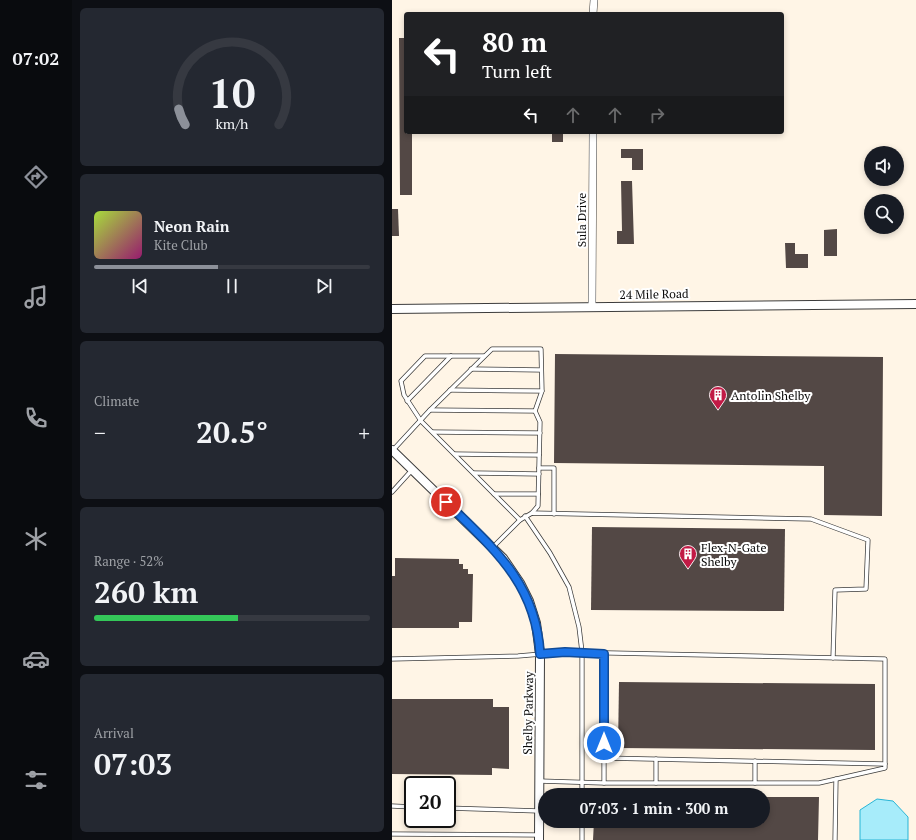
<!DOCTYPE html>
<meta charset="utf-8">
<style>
body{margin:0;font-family:"PT Serif",serif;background:#242831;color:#f1f3f6;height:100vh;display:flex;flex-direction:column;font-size:15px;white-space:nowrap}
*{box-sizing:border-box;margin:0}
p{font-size:13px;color:#9ea1a6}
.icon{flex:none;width:22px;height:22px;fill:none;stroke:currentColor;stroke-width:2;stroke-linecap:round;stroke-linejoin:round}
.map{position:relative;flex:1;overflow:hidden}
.sheet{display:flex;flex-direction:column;gap:8px;padding:8px;background:#0d0f14;width:320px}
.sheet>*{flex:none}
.hud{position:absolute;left:12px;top:12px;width:380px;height:122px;border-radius:4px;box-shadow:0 2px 6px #0003;background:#202124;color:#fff;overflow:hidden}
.buttons{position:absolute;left:472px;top:146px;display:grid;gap:8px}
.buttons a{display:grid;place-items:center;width:40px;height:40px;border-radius:50%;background:#171b24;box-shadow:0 2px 6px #0003;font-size:20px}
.speed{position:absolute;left:12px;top:776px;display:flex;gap:8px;font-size:20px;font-weight:700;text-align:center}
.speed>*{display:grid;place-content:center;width:52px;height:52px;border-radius:50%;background:#171b24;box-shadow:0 2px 6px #0003;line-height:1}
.speed .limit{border:2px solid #111;border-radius:6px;background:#fff;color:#111}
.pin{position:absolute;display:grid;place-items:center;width:34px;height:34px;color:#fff;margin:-17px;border:2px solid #fff;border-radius:50%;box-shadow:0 1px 4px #0007}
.me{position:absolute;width:44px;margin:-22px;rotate:0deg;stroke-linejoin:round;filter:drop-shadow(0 0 3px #0008)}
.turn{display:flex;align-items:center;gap:14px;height:84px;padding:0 12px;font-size:18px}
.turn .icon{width:52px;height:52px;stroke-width:2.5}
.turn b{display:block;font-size:28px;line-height:34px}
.lanes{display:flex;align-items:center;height:38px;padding:0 12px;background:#0003;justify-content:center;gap:20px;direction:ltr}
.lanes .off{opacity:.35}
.big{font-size:30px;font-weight:600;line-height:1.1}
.sheet .card{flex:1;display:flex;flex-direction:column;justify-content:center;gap:6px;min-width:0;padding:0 14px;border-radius:6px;background:#242831}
.sheet .dial{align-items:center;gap:0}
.dial svg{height:104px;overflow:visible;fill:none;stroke:#363941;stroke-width:7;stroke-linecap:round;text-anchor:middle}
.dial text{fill:#f1f3f6;stroke:none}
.song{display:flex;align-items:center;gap:12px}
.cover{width:48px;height:48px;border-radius:6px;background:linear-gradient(135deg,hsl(80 70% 55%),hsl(320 70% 35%))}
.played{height:4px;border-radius:2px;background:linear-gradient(90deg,#8c9099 45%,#363941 45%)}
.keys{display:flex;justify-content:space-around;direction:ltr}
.heat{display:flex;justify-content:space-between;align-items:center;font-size:22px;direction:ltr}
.charge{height:6px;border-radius:3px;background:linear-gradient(90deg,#34c759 52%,#363941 0)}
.trip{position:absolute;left:146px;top:788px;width:232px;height:40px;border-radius:20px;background:#171b24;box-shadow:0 2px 6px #0003;font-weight:600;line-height:40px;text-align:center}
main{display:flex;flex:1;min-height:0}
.menu{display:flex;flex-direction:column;width:72px;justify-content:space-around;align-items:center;background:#090b0e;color:#9ea1a6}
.menu .icon{width:28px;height:28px}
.menu .on{color:#8c9099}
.menu b{font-size:18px;color:#f1f3f6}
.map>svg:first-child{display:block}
.water{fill:#a7ecfa;stroke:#29b5d6}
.building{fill:#534845}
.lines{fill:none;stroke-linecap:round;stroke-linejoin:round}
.service-casing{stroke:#3c3c3c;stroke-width:5}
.minor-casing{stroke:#3c3c3c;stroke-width:8}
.tertiary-casing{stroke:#3c3c3c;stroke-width:10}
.service{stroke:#fff;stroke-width:3.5}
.minor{stroke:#fff;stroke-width:7}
.tertiary{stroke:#fff;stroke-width:8}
.route-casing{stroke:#114b97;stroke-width:10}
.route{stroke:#1a73e8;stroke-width:7}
.labels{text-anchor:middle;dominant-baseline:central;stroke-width:4;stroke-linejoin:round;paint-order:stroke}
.street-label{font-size:12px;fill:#090909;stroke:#fff}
.poi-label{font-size:12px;fill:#090909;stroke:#fff;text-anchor:start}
</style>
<main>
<nav class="menu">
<b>07:02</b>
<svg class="icon on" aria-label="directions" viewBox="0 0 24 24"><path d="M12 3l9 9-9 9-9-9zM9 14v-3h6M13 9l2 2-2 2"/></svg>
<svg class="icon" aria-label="music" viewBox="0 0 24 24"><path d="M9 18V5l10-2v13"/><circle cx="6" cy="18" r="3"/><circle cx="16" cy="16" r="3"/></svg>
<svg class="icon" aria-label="phone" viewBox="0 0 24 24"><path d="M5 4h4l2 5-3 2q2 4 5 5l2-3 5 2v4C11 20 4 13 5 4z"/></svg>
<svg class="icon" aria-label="climate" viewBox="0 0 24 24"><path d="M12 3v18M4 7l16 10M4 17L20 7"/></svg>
<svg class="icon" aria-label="car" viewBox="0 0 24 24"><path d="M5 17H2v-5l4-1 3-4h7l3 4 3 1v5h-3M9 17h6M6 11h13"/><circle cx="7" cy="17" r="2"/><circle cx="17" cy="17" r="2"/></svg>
<svg class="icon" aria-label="filters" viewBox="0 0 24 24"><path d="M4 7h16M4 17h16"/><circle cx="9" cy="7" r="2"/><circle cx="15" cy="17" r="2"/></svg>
</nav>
<section class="sheet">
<div class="card dial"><svg viewBox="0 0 100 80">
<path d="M14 69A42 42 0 1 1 86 69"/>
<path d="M14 69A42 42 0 0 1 9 57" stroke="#8c9099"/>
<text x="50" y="56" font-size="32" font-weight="700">10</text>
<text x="50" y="72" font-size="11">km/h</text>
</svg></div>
<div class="card">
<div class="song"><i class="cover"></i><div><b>Neon Rain</b><p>Kite Club</p></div></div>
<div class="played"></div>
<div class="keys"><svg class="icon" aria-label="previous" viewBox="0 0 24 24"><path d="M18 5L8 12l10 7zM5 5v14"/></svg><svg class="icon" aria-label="pause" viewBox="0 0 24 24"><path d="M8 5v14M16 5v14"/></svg><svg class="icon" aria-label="next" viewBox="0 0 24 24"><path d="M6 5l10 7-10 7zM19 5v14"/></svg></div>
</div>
<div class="card"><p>Climate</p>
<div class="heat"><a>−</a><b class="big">20.5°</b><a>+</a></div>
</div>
<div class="card"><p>Range · 52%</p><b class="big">260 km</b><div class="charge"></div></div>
<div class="card"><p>Arrival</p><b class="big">07:03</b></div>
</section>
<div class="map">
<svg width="524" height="840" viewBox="0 0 524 840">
<rect width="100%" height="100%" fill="#fff5e6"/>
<!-- water -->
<polygon class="water" points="485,799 501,801 516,817 516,840 468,840 468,810"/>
<!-- building -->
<g class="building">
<polygon points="7,38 14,38 14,134 20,134 20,195 8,195"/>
<rect x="160" y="132" width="11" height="10"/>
<polygon points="229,149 251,149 251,170 240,170 240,158 229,158"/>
<polygon points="229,181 240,181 242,244 225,244 225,231 230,231"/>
<polygon points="0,209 6,209 7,236 0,236"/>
<polygon points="445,229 445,256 432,256 432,230"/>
<polygon points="393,243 403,243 403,254 416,254 416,268 394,268"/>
<polygon points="163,354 491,357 490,516 432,515 432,466 162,463"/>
<polygon points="200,527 393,529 392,611 199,610"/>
<polygon points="3,558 67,559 67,564 71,564 71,569 76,569 76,574 81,574 80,622 67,622 67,628 0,628 0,576 3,576"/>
<polygon points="227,682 483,684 483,750 226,748"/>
<polygon points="0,699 101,699 101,707 117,707 117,769 100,768 100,775 0,774"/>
<polygon points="371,797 427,797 426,840 201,840 202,821 371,821"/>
</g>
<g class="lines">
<defs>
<g id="service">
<polyline points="92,356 33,356 9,381 12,395 29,421 128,520"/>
<polyline points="79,369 149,370"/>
<polyline points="58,390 150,391"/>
<polyline points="15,401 59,356"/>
<polyline points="38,410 143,411"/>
<polyline points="41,432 148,433"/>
<polyline points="1,450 38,410 100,349 149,349 150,391 143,411 148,422 146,506 140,513"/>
<polyline points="63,454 147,455"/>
<polyline points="147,468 162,468 162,514"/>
<polyline points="82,473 147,474"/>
<polyline points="0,492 20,470"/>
<polyline points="102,494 146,494"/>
<polyline points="133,516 158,553 177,587 187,627 190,652 190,795"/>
<polyline points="101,547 128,520 140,513 419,519 476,540 474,589 443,590 441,658"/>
<polyline points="212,653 212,783"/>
<polyline points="0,659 126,656 173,652 493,659 493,768 427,783 212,783 147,781"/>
<polyline points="212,758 493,764"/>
<polyline points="264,759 264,783"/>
<polyline points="363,761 363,783"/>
<polyline points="0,806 21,807"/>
<polyline points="55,808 147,811"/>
<polyline points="190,821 190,840"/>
<polyline points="0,834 147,835"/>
<polyline points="443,840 444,779"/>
</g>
<g id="minor">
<polyline points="201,14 202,0"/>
<polyline points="200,307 201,132"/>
</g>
<g id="tertiary">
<polyline points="0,309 524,304"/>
<polyline points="0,450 111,558 128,583 137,601 144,623 148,654 147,840"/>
</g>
</defs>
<!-- service casing -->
<use href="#service" class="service-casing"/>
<!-- minor casing -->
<use href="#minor" class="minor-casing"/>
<!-- tertiary casing -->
<use href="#tertiary" class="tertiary-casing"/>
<!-- service -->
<use href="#service" class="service"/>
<!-- minor -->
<use href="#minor" class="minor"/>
<!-- tertiary -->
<use href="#tertiary" class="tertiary"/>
</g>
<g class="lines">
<defs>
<path id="route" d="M54,502c47,46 90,81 94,152l25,-2 39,2v89"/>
</defs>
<!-- route casing -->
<use href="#route" class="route-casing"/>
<!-- route -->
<use href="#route" class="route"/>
</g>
<!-- icons -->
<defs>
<symbol id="building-pin" viewBox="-11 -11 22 30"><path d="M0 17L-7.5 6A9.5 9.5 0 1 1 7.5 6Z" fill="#c11a45" stroke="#fff"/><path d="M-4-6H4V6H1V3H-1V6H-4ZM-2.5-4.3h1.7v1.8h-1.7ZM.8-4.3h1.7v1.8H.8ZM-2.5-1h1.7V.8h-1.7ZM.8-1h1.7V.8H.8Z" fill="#fff"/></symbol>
</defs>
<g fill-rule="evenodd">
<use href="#building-pin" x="316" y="385" width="20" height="27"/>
<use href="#building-pin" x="286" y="544" width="20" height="27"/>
</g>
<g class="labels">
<!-- street labels -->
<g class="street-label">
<text transform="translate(189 220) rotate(-90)">Sula Drive</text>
<text transform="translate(262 294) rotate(-1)">24 Mile Road</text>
<text transform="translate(136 713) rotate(-89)">Shelby Parkway</text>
</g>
<!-- poi labels -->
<g class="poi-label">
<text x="339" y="395">Antolin Shelby</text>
<text x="309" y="547">Flex-N-Gate<tspan x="309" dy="14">Shelby</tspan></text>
</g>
</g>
</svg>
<div class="buttons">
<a><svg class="icon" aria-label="sound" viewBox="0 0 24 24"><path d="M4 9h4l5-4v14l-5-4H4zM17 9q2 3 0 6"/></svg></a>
<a><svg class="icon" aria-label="search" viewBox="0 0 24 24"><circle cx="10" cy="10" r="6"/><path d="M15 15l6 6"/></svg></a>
</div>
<div class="speed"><div class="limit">20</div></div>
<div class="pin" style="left:54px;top:502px;background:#d93025"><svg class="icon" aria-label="arrive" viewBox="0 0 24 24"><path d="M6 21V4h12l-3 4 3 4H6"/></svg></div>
<svg class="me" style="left:212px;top:743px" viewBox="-20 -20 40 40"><circle r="17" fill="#1a73e8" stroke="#fff" stroke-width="3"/><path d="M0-11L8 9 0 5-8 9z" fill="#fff"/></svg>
<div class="trip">07:03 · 1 min · 300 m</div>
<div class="hud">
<div class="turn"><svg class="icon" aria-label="left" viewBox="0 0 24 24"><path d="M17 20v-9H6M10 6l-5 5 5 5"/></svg><div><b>80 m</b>Turn left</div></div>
<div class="lanes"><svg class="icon" aria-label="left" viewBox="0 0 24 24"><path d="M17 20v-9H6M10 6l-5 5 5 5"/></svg><svg class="icon off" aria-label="ahead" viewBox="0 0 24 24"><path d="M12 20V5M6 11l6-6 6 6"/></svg><svg class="icon off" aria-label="ahead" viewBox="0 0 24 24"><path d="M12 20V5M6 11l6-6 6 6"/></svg><svg class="icon off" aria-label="right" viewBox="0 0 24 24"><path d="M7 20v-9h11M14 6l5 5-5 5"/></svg></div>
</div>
</div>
</main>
